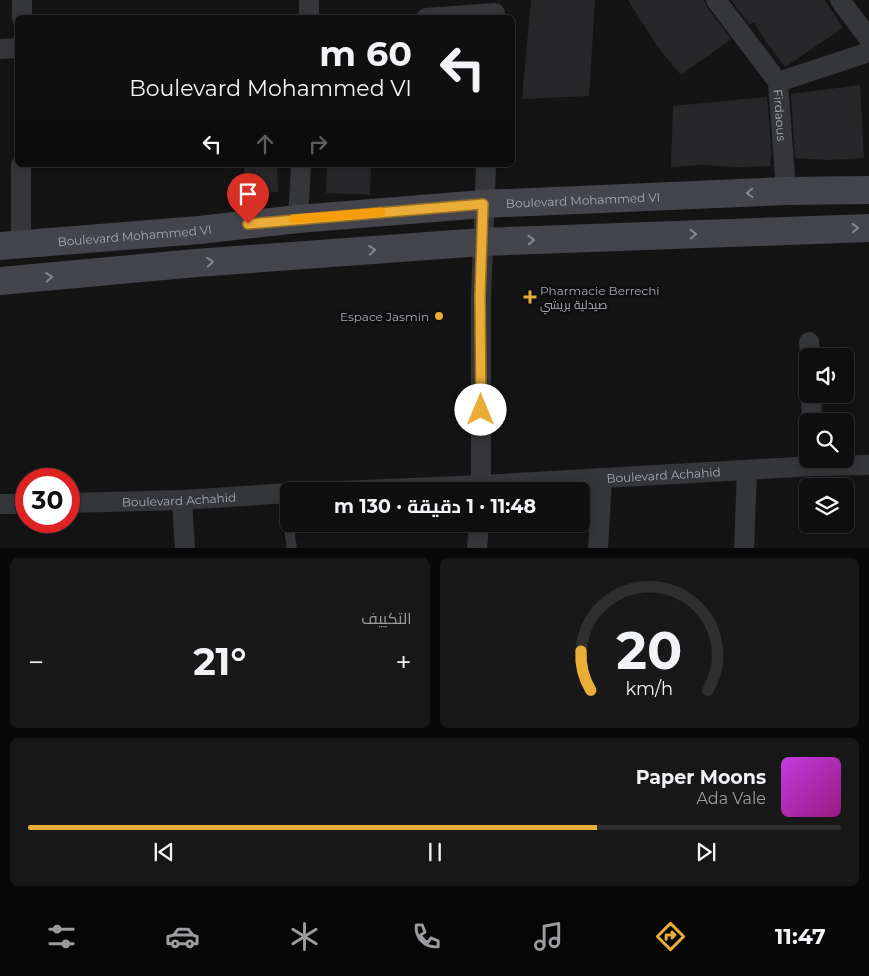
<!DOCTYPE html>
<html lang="ar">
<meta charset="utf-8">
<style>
body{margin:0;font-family:Montserrat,Cairo,sans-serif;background:#181819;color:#f1f3f6;direction:rtl;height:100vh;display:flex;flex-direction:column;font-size:19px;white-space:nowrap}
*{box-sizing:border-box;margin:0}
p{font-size:16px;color:#9b9c9f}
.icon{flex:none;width:28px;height:28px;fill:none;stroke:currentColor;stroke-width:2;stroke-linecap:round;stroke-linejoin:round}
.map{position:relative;height:548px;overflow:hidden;direction:ltr}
.drawer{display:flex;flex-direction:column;gap:10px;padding:10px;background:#080809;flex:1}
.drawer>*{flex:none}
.guide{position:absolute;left:15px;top:15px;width:500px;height:152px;border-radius:8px;box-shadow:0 2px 8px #0003,0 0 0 1px #2f2f30;direction:rtl;background:#0f0f10;color:#f1f3f6;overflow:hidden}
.tools{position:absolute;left:799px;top:348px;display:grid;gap:10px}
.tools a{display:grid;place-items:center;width:55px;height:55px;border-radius:8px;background:#0f0f10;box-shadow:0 2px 8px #0003,0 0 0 1px #2f2f30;font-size:25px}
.speed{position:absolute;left:15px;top:468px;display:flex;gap:10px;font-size:25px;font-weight:700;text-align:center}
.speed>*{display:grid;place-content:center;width:65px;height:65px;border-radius:50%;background:#0f0f10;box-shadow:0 2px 8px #0003,0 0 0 1px #2f2f30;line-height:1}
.speed .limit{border:8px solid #d22;background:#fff;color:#111}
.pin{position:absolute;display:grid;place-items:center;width:42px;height:42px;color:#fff;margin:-51px -21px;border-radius:50% 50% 50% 0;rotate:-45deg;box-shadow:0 0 5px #0007}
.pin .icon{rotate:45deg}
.me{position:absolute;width:55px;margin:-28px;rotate:0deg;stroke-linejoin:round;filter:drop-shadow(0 0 4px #0008)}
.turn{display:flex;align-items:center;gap:18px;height:105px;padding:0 20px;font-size:22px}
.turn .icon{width:65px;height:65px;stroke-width:2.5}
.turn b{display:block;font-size:35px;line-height:42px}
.lanes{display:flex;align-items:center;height:48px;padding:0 20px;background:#0003;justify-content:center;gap:25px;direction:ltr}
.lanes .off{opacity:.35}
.big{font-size:38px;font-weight:700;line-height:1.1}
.drawer .tile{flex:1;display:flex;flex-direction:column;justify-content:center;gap:8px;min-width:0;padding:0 18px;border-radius:8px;background:#181819}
.drawer .dial{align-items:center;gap:0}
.dial svg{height:130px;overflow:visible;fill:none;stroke:#2f2f30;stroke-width:7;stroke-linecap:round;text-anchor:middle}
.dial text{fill:#f1f3f6;stroke:none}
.song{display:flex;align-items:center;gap:15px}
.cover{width:60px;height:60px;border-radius:8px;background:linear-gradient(135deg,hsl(290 70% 55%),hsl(310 70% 35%))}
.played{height:5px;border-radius:2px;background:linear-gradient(90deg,#e9ad38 70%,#2f2f30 70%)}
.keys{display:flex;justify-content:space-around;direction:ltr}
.heat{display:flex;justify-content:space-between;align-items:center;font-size:28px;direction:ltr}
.drawer .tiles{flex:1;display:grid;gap:10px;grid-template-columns:1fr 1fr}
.tile:last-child{grid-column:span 2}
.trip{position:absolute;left:280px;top:482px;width:310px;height:50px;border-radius:8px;background:#0f0f10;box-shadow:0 2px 8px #0003,0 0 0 1px #2f2f30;font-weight:700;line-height:50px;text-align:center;direction:rtl}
.tab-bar{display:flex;height:80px;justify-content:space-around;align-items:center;background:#060606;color:#9b9c9f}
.tab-bar .icon{width:35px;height:35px}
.tab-bar .selected{color:#e9ad38}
.tab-bar b{font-size:22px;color:#f1f3f6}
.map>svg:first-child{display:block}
.building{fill:#272729}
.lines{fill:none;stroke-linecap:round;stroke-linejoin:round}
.lane{stroke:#35363a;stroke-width:10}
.street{stroke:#35363a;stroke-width:20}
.secondary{stroke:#43454a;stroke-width:28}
.oneway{stroke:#838790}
.route-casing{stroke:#977024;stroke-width:12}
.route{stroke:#e9ad38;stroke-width:9}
.slow{stroke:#f59e0b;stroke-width:9}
.poi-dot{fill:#e9ad38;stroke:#0f0f10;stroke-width:2}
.labels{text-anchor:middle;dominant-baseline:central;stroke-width:5;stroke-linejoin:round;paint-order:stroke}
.street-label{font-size:12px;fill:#a6aab5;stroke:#0f0f10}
.poi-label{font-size:12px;fill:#a6aab5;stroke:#0f0f10;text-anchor:start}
</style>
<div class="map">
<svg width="869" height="549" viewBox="0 0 869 549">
<rect width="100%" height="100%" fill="#141415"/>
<!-- building -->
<g class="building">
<polygon points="531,0 595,0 589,96 522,99"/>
<polygon points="628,0 704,0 707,7 731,39 681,75 657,46"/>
<polygon points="731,0 825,0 843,28 785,67 762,36 754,22 750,25"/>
<polygon points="860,85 864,158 828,160 795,158 791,94"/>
<polygon points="767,97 772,156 770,156 771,166 737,167 702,165 671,167 673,106"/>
<polygon points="244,165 277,165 278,192 245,193"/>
<polygon points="327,165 371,165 370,195 326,193"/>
</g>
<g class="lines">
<!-- lane -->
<polyline class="lane" points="284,494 292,549"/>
<!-- street -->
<g class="street">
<path id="s1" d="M716,0l62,82 8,109"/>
<polyline points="840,0 869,39"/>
<polyline points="22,18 22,0"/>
<polyline points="309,18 309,0"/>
<polyline points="426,18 495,13"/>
<polyline points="0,49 18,48"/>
<polyline points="778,82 869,52"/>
<polyline points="298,219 301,165"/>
<polyline points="21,243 21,165"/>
<polyline points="809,342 810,356"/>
<polyline points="811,394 812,421"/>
<path id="s2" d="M338,491l144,-6 332,-19 55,-1"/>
<polyline points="481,491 481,297 486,165"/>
<polyline points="182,500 185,549"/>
<path id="s3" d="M69,503l113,-3 107,-7"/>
<polyline points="0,504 26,504"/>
<polyline points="477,549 479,524"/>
<polyline points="598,549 602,478"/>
<polyline points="744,549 747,470"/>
</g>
<!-- secondary -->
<g class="secondary">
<path id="s4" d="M0,246l199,-16 99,-11 185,-15 303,-13 83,-1"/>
<polyline points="0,281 196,263 482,242 869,228"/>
</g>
</g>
<!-- one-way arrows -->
<defs><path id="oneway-chevron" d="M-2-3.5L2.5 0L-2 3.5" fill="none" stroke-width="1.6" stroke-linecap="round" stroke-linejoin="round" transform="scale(1.25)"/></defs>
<g class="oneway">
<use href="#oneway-chevron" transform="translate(750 193) rotate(178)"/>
<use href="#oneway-chevron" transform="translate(855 228) rotate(-2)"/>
<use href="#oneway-chevron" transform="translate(693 234) rotate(-2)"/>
<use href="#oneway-chevron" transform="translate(531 240) rotate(-2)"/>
<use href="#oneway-chevron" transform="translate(372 250) rotate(-4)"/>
<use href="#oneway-chevron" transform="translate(210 262) rotate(-4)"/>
<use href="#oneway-chevron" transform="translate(49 277) rotate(-5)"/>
</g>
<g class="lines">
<defs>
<polyline id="route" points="248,224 483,204 480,296 481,410"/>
</defs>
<!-- route casing -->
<use href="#route" class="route-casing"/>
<!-- route -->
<use href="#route" class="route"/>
<!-- slow -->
<polyline class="slow" points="293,219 381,212"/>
</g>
<!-- markers -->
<g class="poi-dot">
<path d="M527.5 289.5h5v5h5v5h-5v5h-5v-5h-5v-5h5z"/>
<circle cx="439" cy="316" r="5"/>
</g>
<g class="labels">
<!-- street labels -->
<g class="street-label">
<text stroke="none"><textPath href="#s1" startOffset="136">Firdaous</textPath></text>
<text stroke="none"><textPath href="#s4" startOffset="585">Boulevard Mohammed VI</textPath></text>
<text stroke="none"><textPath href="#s4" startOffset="135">Boulevard Mohammed VI</textPath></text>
<text stroke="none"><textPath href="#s2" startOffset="326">Boulevard Achahid</textPath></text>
<text stroke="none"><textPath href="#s3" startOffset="110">Boulevard Achahid</textPath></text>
</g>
<!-- poi labels -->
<g class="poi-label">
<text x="540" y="290">Pharmacie Berrechi<tspan x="540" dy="14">صيدلية بريشي</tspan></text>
<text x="429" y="316" text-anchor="end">Espace Jasmin</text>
</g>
</g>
</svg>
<div class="tools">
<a><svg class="icon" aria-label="sound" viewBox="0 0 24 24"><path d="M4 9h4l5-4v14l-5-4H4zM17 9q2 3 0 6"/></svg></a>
<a><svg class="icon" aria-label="search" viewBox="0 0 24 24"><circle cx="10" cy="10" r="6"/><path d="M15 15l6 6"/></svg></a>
<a><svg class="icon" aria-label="layers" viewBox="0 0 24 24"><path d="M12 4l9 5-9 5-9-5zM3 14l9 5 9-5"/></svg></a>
</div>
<div class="speed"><div class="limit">30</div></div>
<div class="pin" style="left:248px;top:224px;background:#d93025"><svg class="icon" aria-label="arrive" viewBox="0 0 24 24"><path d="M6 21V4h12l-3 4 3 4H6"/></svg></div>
<svg class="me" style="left:481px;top:410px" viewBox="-20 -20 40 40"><circle r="19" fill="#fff"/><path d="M0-13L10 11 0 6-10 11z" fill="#e9ad38"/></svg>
<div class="trip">11:48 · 1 دقيقة · 130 m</div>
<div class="guide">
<div class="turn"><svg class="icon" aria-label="left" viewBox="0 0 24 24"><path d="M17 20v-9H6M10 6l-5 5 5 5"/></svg><div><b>60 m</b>Boulevard Mohammed VI</div></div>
<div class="lanes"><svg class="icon" aria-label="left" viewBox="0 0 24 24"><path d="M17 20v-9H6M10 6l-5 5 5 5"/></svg><svg class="icon off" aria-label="ahead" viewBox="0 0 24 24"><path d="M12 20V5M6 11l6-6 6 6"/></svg><svg class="icon off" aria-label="right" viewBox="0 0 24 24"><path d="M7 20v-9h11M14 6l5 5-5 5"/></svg></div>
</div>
</div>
<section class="drawer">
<div class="tiles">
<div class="tile dial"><svg viewBox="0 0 100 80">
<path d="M14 69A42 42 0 1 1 86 69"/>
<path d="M14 69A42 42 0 0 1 8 45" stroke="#e9ad38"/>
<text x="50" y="56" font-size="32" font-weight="700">20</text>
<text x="50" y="72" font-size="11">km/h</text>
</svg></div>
<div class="tile"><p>التكييف</p>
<div class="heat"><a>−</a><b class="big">21°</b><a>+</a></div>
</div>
<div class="tile">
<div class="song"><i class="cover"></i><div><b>Paper Moons</b><p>Ada Vale</p></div></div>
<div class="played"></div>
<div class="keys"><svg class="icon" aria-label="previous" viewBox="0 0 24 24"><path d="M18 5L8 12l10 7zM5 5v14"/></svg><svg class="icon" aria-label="pause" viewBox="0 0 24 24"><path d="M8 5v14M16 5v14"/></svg><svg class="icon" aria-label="next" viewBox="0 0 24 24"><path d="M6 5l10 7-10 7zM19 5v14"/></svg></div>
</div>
</div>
</section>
<nav class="tab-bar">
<b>11:47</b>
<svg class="icon selected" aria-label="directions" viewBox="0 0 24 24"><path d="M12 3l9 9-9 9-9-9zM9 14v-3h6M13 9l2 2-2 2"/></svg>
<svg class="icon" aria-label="music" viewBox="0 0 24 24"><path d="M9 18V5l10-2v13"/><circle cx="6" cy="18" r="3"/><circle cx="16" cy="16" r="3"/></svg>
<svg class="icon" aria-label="phone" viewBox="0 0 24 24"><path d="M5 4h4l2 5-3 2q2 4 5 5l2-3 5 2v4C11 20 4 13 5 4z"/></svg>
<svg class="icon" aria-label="climate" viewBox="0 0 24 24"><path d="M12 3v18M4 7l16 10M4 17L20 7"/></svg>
<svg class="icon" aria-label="car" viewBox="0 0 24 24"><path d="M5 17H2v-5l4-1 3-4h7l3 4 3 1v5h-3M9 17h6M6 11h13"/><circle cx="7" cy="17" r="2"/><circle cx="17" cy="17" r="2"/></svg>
<svg class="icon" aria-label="filters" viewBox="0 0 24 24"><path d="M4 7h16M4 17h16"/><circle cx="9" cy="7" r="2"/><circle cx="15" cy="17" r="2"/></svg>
</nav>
